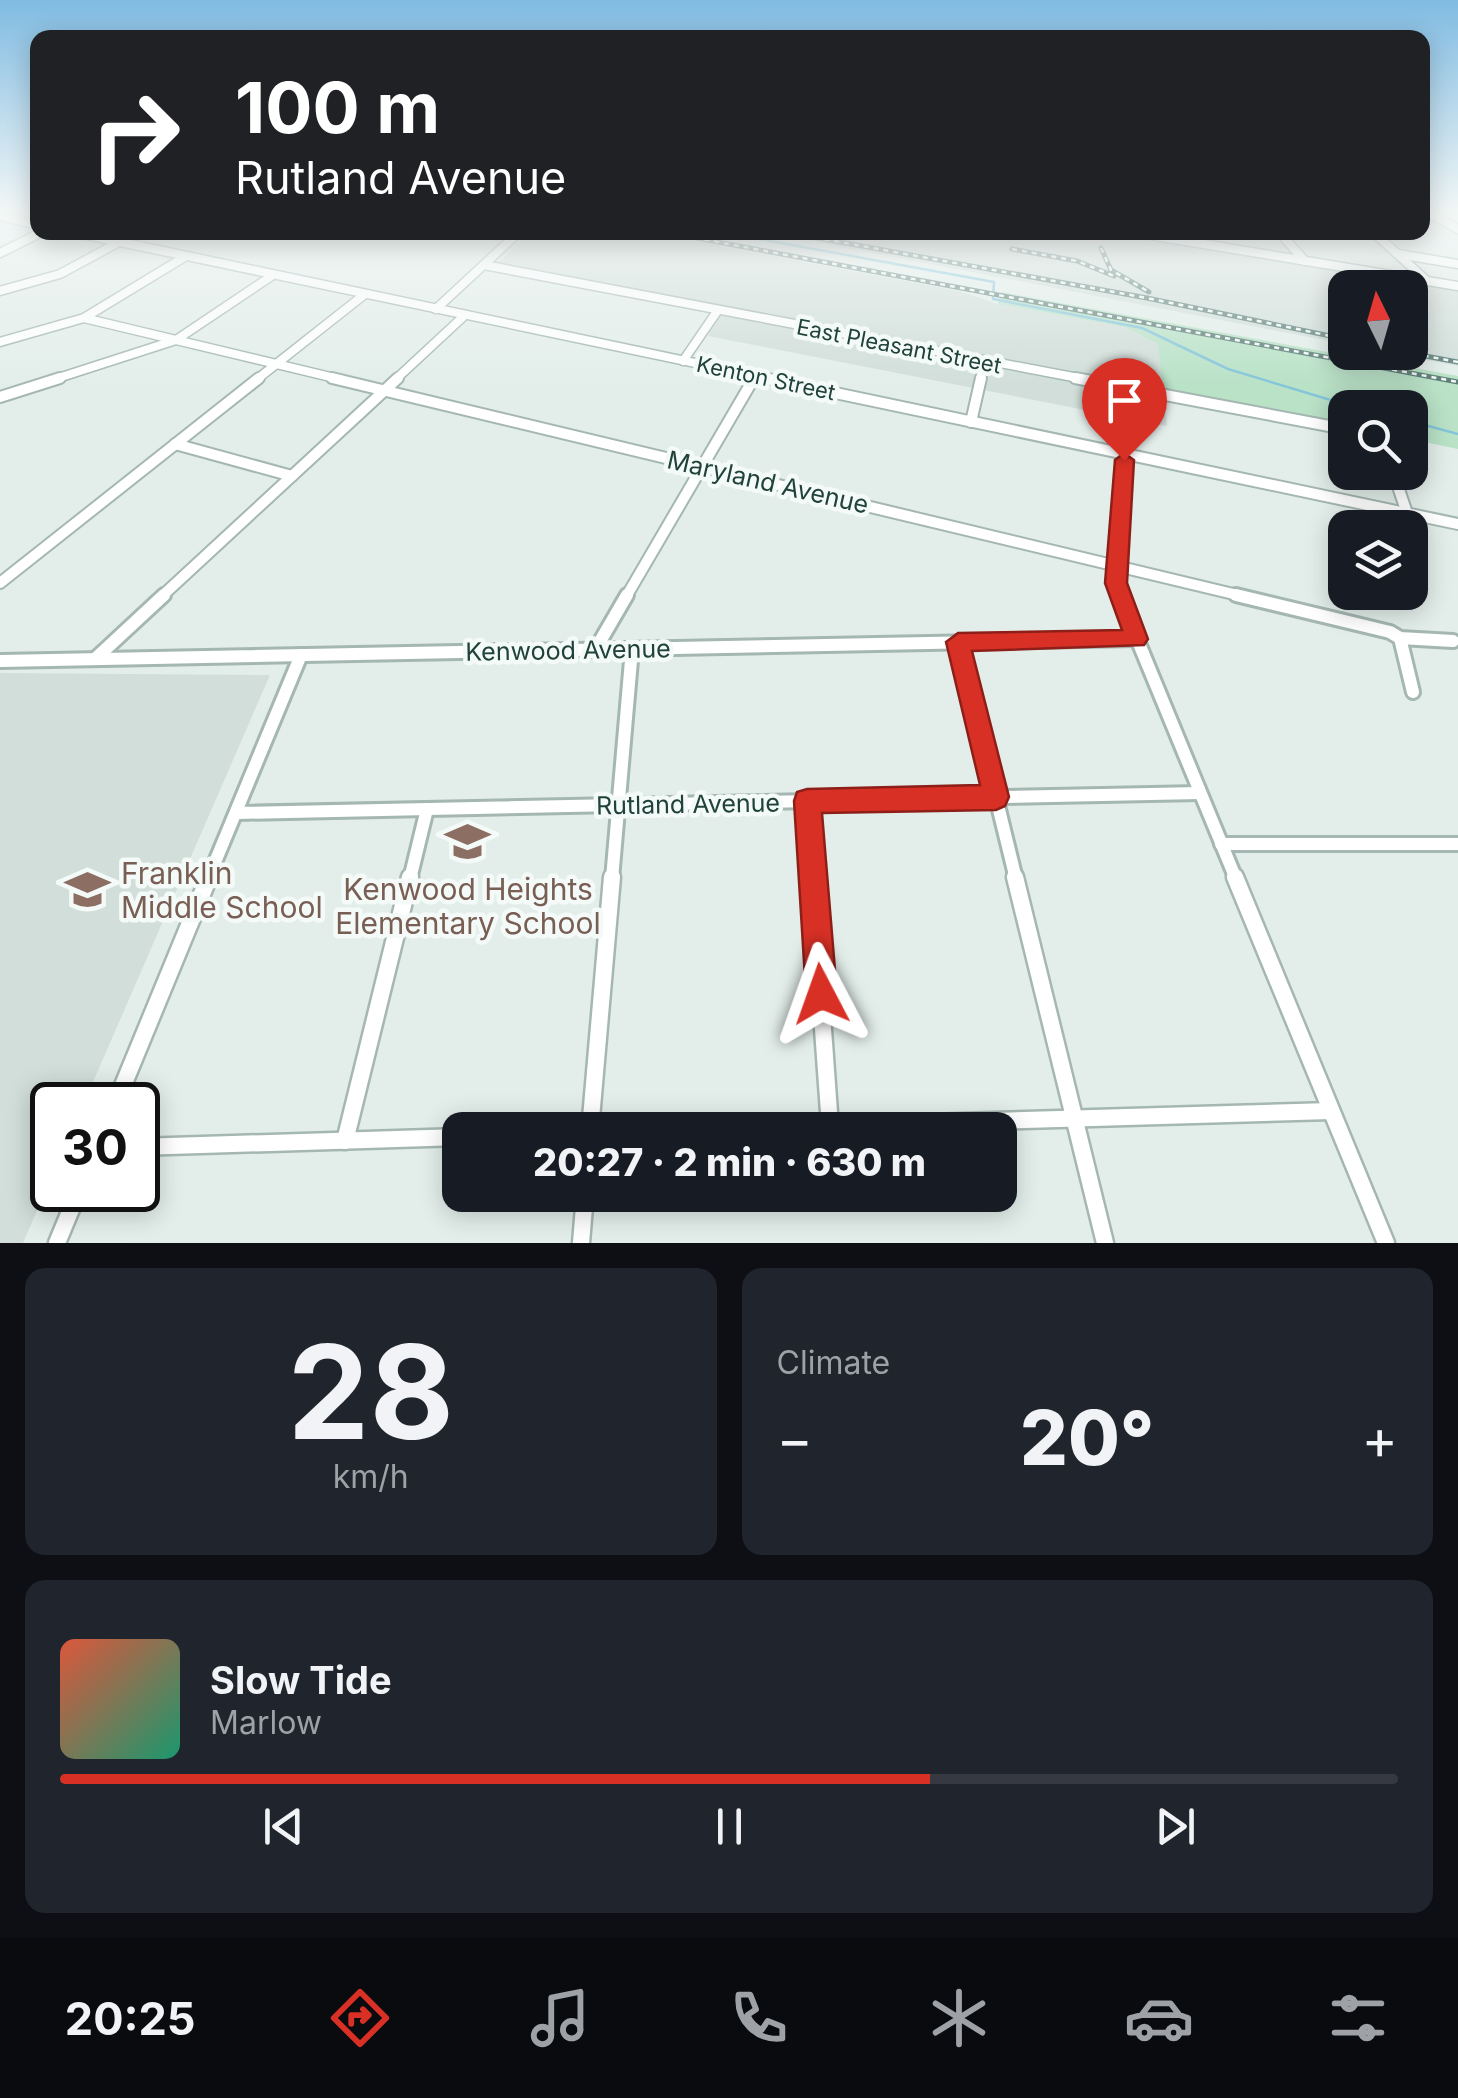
<!DOCTYPE html>
<meta charset="utf-8">
<style>
body{margin:0;font-family:Inter,sans-serif;background:#20242c;color:#f1f3f6;height:100vh;display:flex;flex-direction:column;font-size:38px;white-space:nowrap}
*{box-sizing:border-box;margin:0}
p{font-size:32px;color:#9ea1a6}
.icon{flex:none;width:55px;height:55px;fill:none;stroke:currentColor;stroke-width:2;stroke-linecap:round;stroke-linejoin:round}
.map{position:relative;height:1243px;overflow:hidden}
.details{display:flex;flex-direction:column;gap:25px;padding:25px;background:#0d0f14;flex:1}
.details>*{flex:none}
.guide{position:absolute;left:30px;top:30px;width:1400px;height:210px;border-radius:20px;box-shadow:0 5px 25px #0003;background:#202124;color:#fff;overflow:hidden}
.needle{width:65px;rotate:355deg}
.tools{position:absolute;left:1328px;top:270px;display:grid;gap:20px}
.tools a{display:grid;place-items:center;width:100px;height:100px;border-radius:20px;background:#171b24;box-shadow:0 5px 25px #0003;font-size:50px}
.speed{position:absolute;left:30px;top:1082px;display:flex;gap:20px;font-size:50px;font-weight:700;text-align:center}
.speed>*{display:grid;place-content:center;width:130px;height:130px;border-radius:50%;background:#171b24;box-shadow:0 5px 25px #0003;line-height:1}
.speed .limit{border:5px solid #111;border-radius:15px;background:#fff;color:#111}
.pin{position:absolute;display:grid;place-items:center;width:85px;height:85px;color:#fff;margin:-102px -42px;border-radius:50% 50% 50% 0;rotate:-45deg;box-shadow:0 0 10px #0007}
.pin .icon{rotate:45deg}
.me{position:absolute;width:110px;margin:-55px;rotate:356deg;stroke-linejoin:round;filter:drop-shadow(0 0 8px #0008)}
.turn{display:flex;align-items:center;gap:35px;height:210px;padding:0 40px;font-size:45px}
.turn .icon{width:130px;height:130px;stroke-width:2.5}
.turn b{display:block;font-size:70px;line-height:85px}
.big{font-size:75px;font-weight:800;line-height:1.1}
.details .card{flex:1;display:flex;flex-direction:column;justify-content:center;gap:15px;min-width:0;padding:0 35px;border-radius:20px;background:#20242c}
.details .dial{align-items:center;gap:0}
.dial b{font-size:130px;line-height:1}
.song{display:flex;align-items:center;gap:30px}
.cover{width:120px;height:120px;border-radius:15px;background:linear-gradient(135deg,hsl(10 70% 55%),hsl(160 70% 35%))}
.played{height:10px;border-radius:5px;background:linear-gradient(90deg,#d93025 65%,#363941 65%)}
.keys{display:flex;justify-content:space-around;direction:ltr}
.heat{display:flex;justify-content:space-between;align-items:center;font-size:55px;direction:ltr}
.details .tiles{flex:1;display:grid;gap:25px;grid-template-columns:1fr 1fr}
.card:last-child{grid-column:span 2}
.trip{position:absolute;left:442px;top:1112px;width:575px;height:100px;border-radius:20px;background:#171b24;box-shadow:0 5px 25px #0003;font-weight:800;line-height:100px;text-align:center}
.tab-bar{display:flex;height:160px;justify-content:space-around;align-items:center;background:#090b0e;color:#9ea1a6}
.tab-bar .icon{width:70px;height:70px}
.tab-bar .current{color:#d93025}
.tab-bar b{font-size:45px;color:#f1f3f6}
.map>svg:first-child{display:block}
.built{fill:#d1ded9}
.green{fill:#b9e2c7}
.lines{fill:none;stroke-linecap:round;stroke-linejoin:round}
.stream{stroke:#85c5d9;stroke-width:2.5}
.minor-far3-casing{stroke:#a5b7b2;stroke-width:11}
.minor-far2-casing{stroke:#a5b7b2;stroke-width:14}
.minor-far1-casing{stroke:#a5b7b2;stroke-width:18}
.minor-casing{stroke:#a5b7b2;stroke-width:21}
.minor-far3{stroke:#fff;stroke-width:8}
.minor-far2{stroke:#fff;stroke-width:10}
.minor-far1{stroke:#fff;stroke-width:12}
.minor{stroke:#fff;stroke-width:16}
.rail-casing{stroke:#5b7d76;stroke-width:5}
.rail{stroke:#f4faf7;stroke-width:2.5;stroke-dasharray:5;stroke-linecap:butt}
.route{fill:#d93025;stroke:#8d1f18;stroke-width:2.5}
.labels{text-anchor:middle;dominant-baseline:central;stroke-width:9;stroke-linejoin:round;paint-order:stroke}
.far-street-label{font-size:22px;fill:#20423b;stroke:#f4faf7}
.street-label{font-size:25px;fill:#20423b;stroke:#f4faf7}
.near-education-label{font-size:30px;fill:#785e54;stroke:#f4faf7;text-anchor:start}
</style>
<div class="map">
<svg width="1458" height="1243" viewBox="0 0 1458 1243">
<rect width="100%" height="100%" fill="#e3eeea"/>
<!-- built -->
<g class="built">
<polygon points="530,233 652,233 959,291 998,304 1125,327 1159,344 1167,426 708,336 721,307 498,263"/>
<polygon points="769,233 1103,233 1458,290 1458,366 1390,353 1410,352 1410,288 1345,288 1345,344"/>
<polygon points="0,673 270,675 83,1105 52,1105 52,1176 23,1243 0,1243"/>
</g>
<!-- green -->
<polygon class="green" points="1001,292 1458,376 1458,449 1410,439 1410,408 1345,408 1345,426 1163,389 1158,344 1125,327 998,304"/>
<g class="lines">
<!-- stream -->
<g class="stream">
<polyline points="721,232 994,282 993,299 1142,328 1228,369 1357,408"/>
<polyline points="1410,421 1458,434"/>
</g>
<defs>
<g id="minor-far3">
<polyline points="1425,211 1458,229"/>
<polyline points="0,216 38,225"/>
<polyline points="73,232 776,380"/>
<polyline points="1131,232 1458,286"/>
<polyline points="1279,232 1305,261"/>
<polyline points="1373,232 1426,280"/>
<polyline points="0,253 42,232"/>
<polyline points="1398,254 1458,264"/>
<polyline points="484,265 1089,380"/>
<polyline points="0,291 60,274 119,242"/>
<polyline points="436,309 519,232"/>
<polyline points="84,318 343,380"/>
<polyline points="0,342 84,318 186,256"/>
<polyline points="683,361 718,310"/>
<polyline points="52,380 176,340 273,275"/>
<polyline points="256,380 365,294"/>
<polyline points="395,380 465,315"/>
<polyline points="753,380 755,376"/>
<polyline points="980,380 984,363"/>
</g>
<g id="minor-far2">
<polyline points="332,378 1246,597"/>
<polyline points="764,378 1458,524"/>
<polyline points="1075,378 1345,429"/>
<polyline points="0,397 60,378"/>
<polyline points="971,422 981,378"/>
<polyline points="175,444 292,476"/>
<polyline points="1393,472 1407,513"/>
<polyline points="0,583 259,378"/>
<polyline points="161,597 398,378"/>
<polyline points="626,597 754,378"/>
<polyline points="1120,597 1125,454"/>
</g>
<g id="minor-far1">
<polyline points="1119,595 1236,879"/>
<polyline points="1236,595 1390,632 1400,638 1453,641"/>
<polyline points="1400,638 1413,692"/>
<polyline points="958,642 1016,879"/>
<polyline points="595,650 627,595"/>
<polyline points="95,659 164,595"/>
<polyline points="0,661 1136,639"/>
<polyline points="807,801 813,879"/>
<polyline points="236,813 1200,793"/>
<polyline points="1221,844 1458,844"/>
<polyline points="208,879 301,655"/>
<polyline points="410,879 427,809"/>
<polyline points="612,879 632,649"/>
</g>
<g id="minor">
<polyline points="812,877 830,1126"/>
<polyline points="1015,877 1105,1243"/>
<polyline points="1235,877 1386,1243"/>
<polyline points="115,1105 209,877"/>
<polyline points="590,1130 612,877"/>
<polyline points="692,1130 1331,1111"/>
<polyline points="345,1141 410,877"/>
<polyline points="138,1147 460,1137"/>
<polyline points="57,1243 79,1190"/>
<polyline points="581,1243 585,1195"/>
</g>
</defs>
<!-- minor-far3 casing -->
<use href="#minor-far3" class="minor-far3-casing"/>
<!-- minor-far2 casing -->
<use href="#minor-far2" class="minor-far2-casing"/>
<!-- minor-far1 casing -->
<use href="#minor-far1" class="minor-far1-casing"/>
<!-- minor casing -->
<use href="#minor" class="minor-casing"/>
<!-- minor-far3 -->
<use href="#minor-far3" class="minor-far3"/>
<!-- minor-far2 -->
<use href="#minor-far2" class="minor-far2"/>
<!-- minor-far1 -->
<use href="#minor-far1" class="minor-far1"/>
<!-- minor -->
<use href="#minor" class="minor"/>
<defs>
<g id="rail">
<polyline points="665,232 1458,382"/>
<polyline points="785,232 1147,298 1345,339"/>
<polyline points="1101,248 1111,270 1149,292"/>
<polyline points="1012,249 1077,261 1114,276"/>
<polyline points="1404,352 1458,362"/>
</g>
</defs>
<!-- rail casing -->
<use href="#rail" class="rail-casing"/>
<!-- rail -->
<use href="#rail" class="rail"/>
</g>
<!-- sky -->
<linearGradient id="sky" x2="0" y2="1"><stop stop-color="#80bbe2"/><stop offset="0.55" stop-color="#f2f7f6"/><stop offset="1" stop-color="#f2f7f6" stop-opacity="0"/></linearGradient>
<rect width="1458" height="385" fill="url(#sky)"/>
<!-- route -->
<polygon class="route" points="1124,453 1134,460 1127,583 1148,639 1144,645 972,651 1009,797 1005,806 996,810 822,813 837,994 832,1005 821,1010 810,1005 806,994 794,801 797,792 807,789 980,785 946,642 958,633 1122,630 1105,583 1115,460"/>
<!-- icons -->
<defs>
<symbol id="school-bare" viewBox="-9 -9 18 18"><path d="M0-5L7-2L0 1L-7-2ZM-4 1L0 2.5L4 1V4Q0 6-4 4Z" fill="#8d6e63" stroke="#f4faf7" stroke-width="2.5" paint-order="stroke"/></symbol>
</defs>
<g fill-rule="evenodd">
<use href="#school-bare" x="436" y="810" width="63" height="63"/>
<use href="#school-bare" x="56" y="858" width="63" height="63"/>
</g>
<g class="labels">
<!-- far-street labels -->
<g class="far-street-label">
<text transform="translate(899 346) rotate(11)">East Pleasant Street</text>
<text transform="translate(766 378) rotate(12)">Kenton Street</text>
</g>
<!-- street labels -->
<g class="street-label">
<text transform="translate(768 482) rotate(13)">Maryland Avenue</text>
<text transform="translate(568 650) rotate(-1)">Kenwood Avenue</text>
<text transform="translate(688 804) rotate(-1)">Rutland Avenue</text>
</g>
<!-- near-education labels -->
<g class="near-education-label">
<text x="121" y="873">Franklin<tspan x="121" dy="34">Middle School</tspan></text>
<text x="468" y="889" text-anchor="middle">Kenwood Heights<tspan x="468" dy="34">Elementary School</tspan></text>
</g>
</g>
</svg>
<div class="tools">
<a><svg class="needle" viewBox="-14 -14 28 28"><path d="M0-13l5 13h-10z" fill="#e53935"/><path d="M0 13l5-13h-10z" fill="#9ea1a6"/></svg></a>
<a><svg class="icon" aria-label="search" viewBox="0 0 24 24"><circle cx="10" cy="10" r="6"/><path d="M15 15l6 6"/></svg></a>
<a><svg class="icon" aria-label="layers" viewBox="0 0 24 24"><path d="M12 4l9 5-9 5-9-5zM3 14l9 5 9-5"/></svg></a>
</div>
<div class="speed"><div class="limit">30</div></div>
<div class="pin" style="left:1124px;top:460px;background:#d93025"><svg class="icon" aria-label="arrive" viewBox="0 0 24 24"><path d="M6 21V4h12l-3 4 3 4H6"/></svg></div>
<svg class="me" style="left:821px;top:994px" viewBox="-20 -20 40 40"><path d="M0-17L14 15 0 8-14 15z" fill="#d93025" stroke="#fff" stroke-width="4"/></svg>
<div class="trip">20:27 · 2 min · 630 m</div>
<div class="guide">
<div class="turn"><svg class="icon" aria-label="right" viewBox="0 0 24 24"><path d="M7 20v-9h11M14 6l5 5-5 5"/></svg><div><b>100 m</b>Rutland Avenue</div></div>
</div>
</div>
<section class="details">
<div class="tiles">
<div class="card dial"><b>28</b><p>km/h</p></div>
<div class="card"><p>Climate</p>
<div class="heat"><a>−</a><b class="big">20°</b><a>+</a></div>
</div>
<div class="card">
<div class="song"><i class="cover"></i><div><b>Slow Tide</b><p>Marlow</p></div></div>
<div class="played"></div>
<div class="keys"><svg class="icon" aria-label="previous" viewBox="0 0 24 24"><path d="M18 5L8 12l10 7zM5 5v14"/></svg><svg class="icon" aria-label="pause" viewBox="0 0 24 24"><path d="M8 5v14M16 5v14"/></svg><svg class="icon" aria-label="next" viewBox="0 0 24 24"><path d="M6 5l10 7-10 7zM19 5v14"/></svg></div>
</div>
</div>
</section>
<nav class="tab-bar">
<b>20:25</b>
<svg class="icon current" aria-label="directions" viewBox="0 0 24 24"><path d="M12 3l9 9-9 9-9-9zM9 14v-3h6M13 9l2 2-2 2"/></svg>
<svg class="icon" aria-label="music" viewBox="0 0 24 24"><path d="M9 18V5l10-2v13"/><circle cx="6" cy="18" r="3"/><circle cx="16" cy="16" r="3"/></svg>
<svg class="icon" aria-label="phone" viewBox="0 0 24 24"><path d="M5 4h4l2 5-3 2q2 4 5 5l2-3 5 2v4C11 20 4 13 5 4z"/></svg>
<svg class="icon" aria-label="climate" viewBox="0 0 24 24"><path d="M12 3v18M4 7l16 10M4 17L20 7"/></svg>
<svg class="icon" aria-label="car" viewBox="0 0 24 24"><path d="M5 17H2v-5l4-1 3-4h7l3 4 3 1v5h-3M9 17h6M6 11h13"/><circle cx="7" cy="17" r="2"/><circle cx="17" cy="17" r="2"/></svg>
<svg class="icon" aria-label="filters" viewBox="0 0 24 24"><path d="M4 7h16M4 17h16"/><circle cx="9" cy="7" r="2"/><circle cx="15" cy="17" r="2"/></svg>
</nav>
